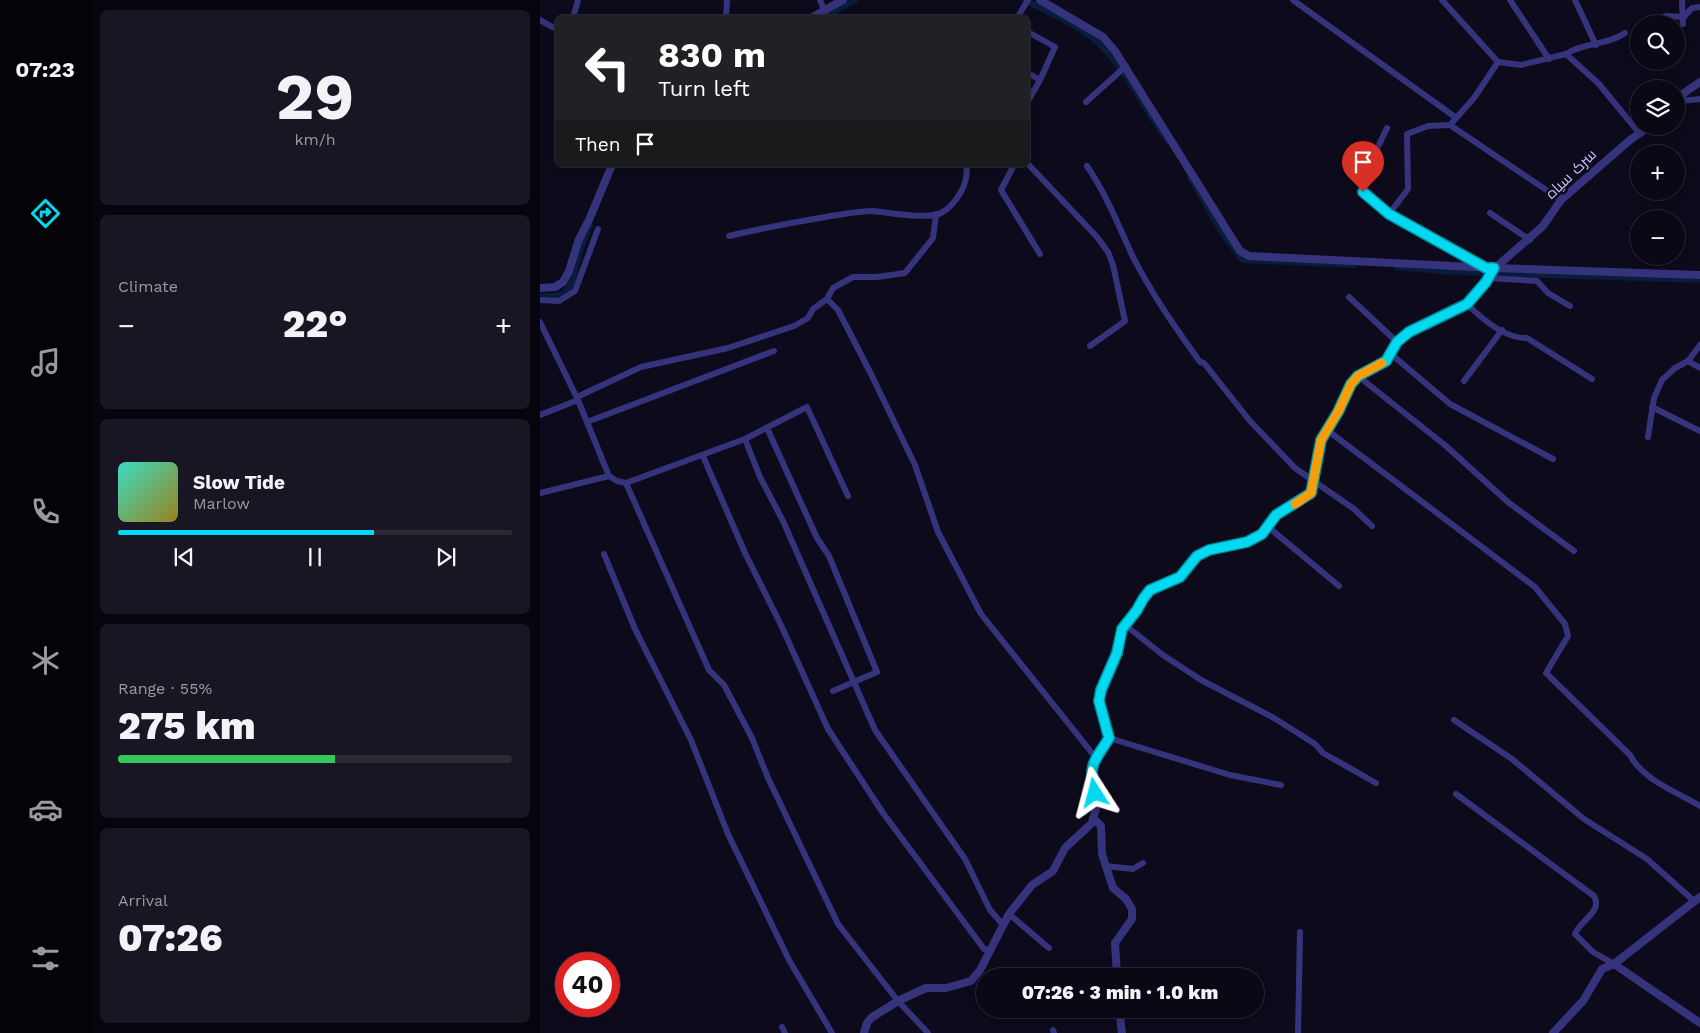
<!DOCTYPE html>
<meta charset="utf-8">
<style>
body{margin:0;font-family:"Work Sans",Cairo,sans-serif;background:#181622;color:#f1f3f6;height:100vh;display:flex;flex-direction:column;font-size:19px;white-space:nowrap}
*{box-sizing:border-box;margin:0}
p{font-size:16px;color:#999aa0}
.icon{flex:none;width:28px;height:28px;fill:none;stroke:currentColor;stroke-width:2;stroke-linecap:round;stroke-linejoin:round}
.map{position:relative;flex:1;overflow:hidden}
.sheet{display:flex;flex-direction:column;gap:10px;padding:10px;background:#06040c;width:450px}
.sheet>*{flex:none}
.banner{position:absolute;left:15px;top:15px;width:475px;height:152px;border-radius:8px;box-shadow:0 2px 12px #0003,0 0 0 1px #2a2934;background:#202124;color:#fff;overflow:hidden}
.controls{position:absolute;left:1090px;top:15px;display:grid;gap:10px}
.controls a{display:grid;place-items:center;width:55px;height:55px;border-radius:50%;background:#0a0815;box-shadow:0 2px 12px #0003,0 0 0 1px #2a2934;font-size:25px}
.speed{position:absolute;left:15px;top:952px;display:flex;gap:10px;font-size:25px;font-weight:700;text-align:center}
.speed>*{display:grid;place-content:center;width:65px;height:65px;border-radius:50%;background:#0a0815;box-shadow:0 2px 12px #0003,0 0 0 1px #2a2934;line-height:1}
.speed .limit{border:8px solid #d22;background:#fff;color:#111}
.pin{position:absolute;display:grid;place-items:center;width:42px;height:42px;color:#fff;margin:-51px -21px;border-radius:50% 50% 50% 0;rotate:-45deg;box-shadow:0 0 5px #0007}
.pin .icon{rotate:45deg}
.me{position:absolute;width:55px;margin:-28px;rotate:351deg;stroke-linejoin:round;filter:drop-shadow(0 0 4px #0008)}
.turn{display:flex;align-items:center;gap:18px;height:105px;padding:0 20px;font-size:22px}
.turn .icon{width:65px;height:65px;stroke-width:2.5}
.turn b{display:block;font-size:35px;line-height:42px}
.then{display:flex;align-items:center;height:48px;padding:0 20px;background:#0003;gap:10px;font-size:19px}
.big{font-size:38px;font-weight:800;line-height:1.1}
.sheet .widget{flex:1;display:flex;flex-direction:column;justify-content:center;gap:8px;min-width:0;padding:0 18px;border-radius:8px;background:#181622}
.sheet .dial{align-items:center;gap:0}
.dial b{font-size:65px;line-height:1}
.song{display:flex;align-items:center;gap:15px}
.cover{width:60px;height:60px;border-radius:8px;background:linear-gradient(135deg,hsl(170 70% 55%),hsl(50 70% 35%))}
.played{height:5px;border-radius:2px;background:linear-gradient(90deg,#00d9f0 65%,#2a2934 65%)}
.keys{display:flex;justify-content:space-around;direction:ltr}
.heat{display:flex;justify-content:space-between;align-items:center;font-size:28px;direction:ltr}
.charge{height:8px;border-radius:4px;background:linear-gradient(90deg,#34c759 55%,#2a2934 0)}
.trip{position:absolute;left:436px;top:968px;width:288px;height:50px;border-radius:25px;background:#0a0815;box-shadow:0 2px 12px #0003,0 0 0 1px #2a2934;font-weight:800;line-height:50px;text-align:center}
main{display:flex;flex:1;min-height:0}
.tabs{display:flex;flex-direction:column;width:90px;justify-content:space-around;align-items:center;background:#040308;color:#999aa0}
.tabs .icon{width:35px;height:35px}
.tabs .on{color:#00d9f0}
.tabs b{font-size:22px;color:#f1f3f6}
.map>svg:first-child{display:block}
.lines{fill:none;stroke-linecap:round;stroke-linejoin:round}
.canal{stroke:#081c3c;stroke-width:6}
.minor{stroke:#36337d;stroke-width:6}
.tertiary{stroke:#36337d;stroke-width:8}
.route-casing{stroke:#008d9c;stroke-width:12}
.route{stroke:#00d9f0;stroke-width:9}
.slow{stroke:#f59e0b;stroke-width:9}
.labels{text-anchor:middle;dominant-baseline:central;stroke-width:5;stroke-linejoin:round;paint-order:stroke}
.street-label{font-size:15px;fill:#cbc5ff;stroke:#0d0a1c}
</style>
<main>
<nav class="tabs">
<b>07:23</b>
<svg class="icon on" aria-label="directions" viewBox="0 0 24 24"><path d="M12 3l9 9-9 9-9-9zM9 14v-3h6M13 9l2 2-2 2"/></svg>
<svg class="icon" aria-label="music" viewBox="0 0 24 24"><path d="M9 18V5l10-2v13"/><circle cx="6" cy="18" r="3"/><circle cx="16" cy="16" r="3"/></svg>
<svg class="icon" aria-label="phone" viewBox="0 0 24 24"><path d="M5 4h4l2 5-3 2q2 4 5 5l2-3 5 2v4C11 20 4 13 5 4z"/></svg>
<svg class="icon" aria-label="climate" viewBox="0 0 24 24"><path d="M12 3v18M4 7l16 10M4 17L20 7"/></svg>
<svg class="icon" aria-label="car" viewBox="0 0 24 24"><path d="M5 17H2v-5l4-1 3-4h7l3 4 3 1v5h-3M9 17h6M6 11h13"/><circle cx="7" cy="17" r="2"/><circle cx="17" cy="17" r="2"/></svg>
<svg class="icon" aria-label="filters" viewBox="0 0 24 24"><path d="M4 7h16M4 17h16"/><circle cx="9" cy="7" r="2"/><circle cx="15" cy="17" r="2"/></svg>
</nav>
<section class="sheet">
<div class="widget dial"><b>29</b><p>km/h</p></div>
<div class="widget"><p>Climate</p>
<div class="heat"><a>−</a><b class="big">22°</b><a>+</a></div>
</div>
<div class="widget">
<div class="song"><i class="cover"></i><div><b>Slow Tide</b><p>Marlow</p></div></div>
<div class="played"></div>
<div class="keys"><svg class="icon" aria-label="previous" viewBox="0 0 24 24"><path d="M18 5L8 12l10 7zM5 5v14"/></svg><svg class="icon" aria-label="pause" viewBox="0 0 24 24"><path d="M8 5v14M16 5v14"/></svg><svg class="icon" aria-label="next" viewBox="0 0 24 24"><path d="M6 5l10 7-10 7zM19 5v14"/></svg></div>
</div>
<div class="widget"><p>Range · 55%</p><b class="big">275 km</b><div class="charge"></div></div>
<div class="widget"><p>Arrival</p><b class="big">07:26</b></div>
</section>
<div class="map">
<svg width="1160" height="1033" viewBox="0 0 1160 1033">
<rect width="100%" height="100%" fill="#0d0a1c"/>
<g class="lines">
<!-- canal -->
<g class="canal">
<path d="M485,0c22,12 46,21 66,37 32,24 52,72 77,104"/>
<polyline points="284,18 315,0"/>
<polyline points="650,177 681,231 702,260 814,265"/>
<polyline points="857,267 913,272 1160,280"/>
<path d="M0,296c37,3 31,-16 39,-41 3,-11 7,-20 11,-30"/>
</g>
<!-- minor -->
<g class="minor">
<polyline points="280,0 284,10"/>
<polyline points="753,0 915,117"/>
<polyline points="902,0 958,62 981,65 1026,54 1059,84 1100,134"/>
<polyline points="970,0 1009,59"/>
<polyline points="1035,0 1056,45"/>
<polyline points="1142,0 1143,24"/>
<polyline points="33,18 38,0"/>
<polyline points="186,18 187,0"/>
<polyline points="477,18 488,0"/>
<polyline points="0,20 18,30"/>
<polyline points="1103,24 1126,16 1144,17 1152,8 1160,7"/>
<polyline points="488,32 515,47 500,80 488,101"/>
<path d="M1026,54c18,-12 40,-8 59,-21"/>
<polyline points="958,62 934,98 910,125 1021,200"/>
<polyline points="488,73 500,80"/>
<polyline points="1141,101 1160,99"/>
<polyline points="546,102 586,66"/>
<polyline points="847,128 837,149 840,157 823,192 849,214 945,267"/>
<polyline points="488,164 557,237 568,252 573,265 585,321 550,346"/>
<polyline points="474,165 461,190 500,254"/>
<path d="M547,166c19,28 31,58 45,89 19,38 43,72 68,107l4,1 46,58 45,47 59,41 18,17"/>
<polyline points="950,213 990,240"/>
<polyline points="849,214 868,189 867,134 888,126 910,125"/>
<path d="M189,236c34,-8 67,-14 102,-20 13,-2 28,-5 41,-5 15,1 56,9 69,2 15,-8 29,-31 25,-48"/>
<polyline points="949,278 997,281 1008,293 1030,306"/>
<polyline points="809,297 857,342"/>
<polyline points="287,299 298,310 330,372 375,465 398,532 441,614 556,758"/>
<polyline points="0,300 19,301 35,291 58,229"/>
<path d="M927,304c15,15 38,35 60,34l65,41"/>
<polyline points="0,322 38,400 69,476 77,481 86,483 205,439 267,407 308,496"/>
<polyline points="851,354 910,404 1013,459"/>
<polyline points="1148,361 1160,368"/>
<polyline points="818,376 906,446 969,503 1034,551"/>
<polyline points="924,381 962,330"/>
<polyline points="37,397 101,367 188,348 254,326 268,318 273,309 287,299 293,288 313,277 337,277 365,273 393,238 396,214"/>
<polyline points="1112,407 1160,431"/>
<polyline points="0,415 38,400"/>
<polyline points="47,422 234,351"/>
<polyline points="227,428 277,538 289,556 337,672 293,691"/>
<path d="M787,430l208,157 30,37 3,12 -22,37 84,82c13,25 47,37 70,51"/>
<polyline points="1108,437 1114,398 1122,380 1135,368 1148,361 1160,345"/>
<polyline points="205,439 220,477 243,521 335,730 425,859 450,910 464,926"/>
<polyline points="163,456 205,553 241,625 288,729 343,813 444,949 450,950"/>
<polyline points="86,483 169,670 184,685 212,738 228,778 298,924 358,1001 388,1033"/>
<polyline points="0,493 69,476"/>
<polyline points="727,526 799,586"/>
<polyline points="64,554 95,629 151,740 188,834 249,960 292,1033"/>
<polyline points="585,625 623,655 661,680 734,718 775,744 783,753 836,783"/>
<polyline points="914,720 972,759 1044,819 1107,859 1154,901"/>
<polyline points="569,738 690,775 741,785"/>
<path d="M916,794l138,102c9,16 -14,24 -19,38l18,18 21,12"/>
<polyline points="566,866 593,869 603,863"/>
<polyline points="469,914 509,948"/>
<polyline points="242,1027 245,1033"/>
<polyline points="513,1030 514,1033"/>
<polyline points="758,1033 760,932"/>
</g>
<!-- tertiary -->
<g class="tertiary">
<polyline points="500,0 563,37 575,51 700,251 709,256 955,268 1160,275"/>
<polyline points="271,18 303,0"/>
<polyline points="1136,106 1144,93 1160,82"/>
<polyline points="0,288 15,287 23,282 29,271 39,239 49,220 72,165"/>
<polyline points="553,818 561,826 562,854 573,888 586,899 592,909 592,919 575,943 577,976"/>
<polyline points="1074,964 1160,1023"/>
<polyline points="579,1009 582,1033"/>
<polyline points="324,1033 327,1023 331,1018 358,1001 386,988 406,988 431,981 440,970 469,914 492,885 513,871 525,848 552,823 556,808 551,775 552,763 569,738 559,701 561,691 577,653 582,629 597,610 603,599 610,590 640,577 657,556 669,550 707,542 721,533 736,515 771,493 781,440 798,412 811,383 818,376 845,361 857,342 869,332 927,304 947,282 955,268 1003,226 1021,200 1090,140 1110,126"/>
<polyline points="1013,1033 1043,1001 1062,969 1074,964 1160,897"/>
</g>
</g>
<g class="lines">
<defs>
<path id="route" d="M555,793c-7,-31 -1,-30 14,-55l-10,-37 2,-11 16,-37 5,-24 15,-19 6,-11 7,-9 30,-13 17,-21 12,-6 38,-8 15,-8 14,-19 35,-22 10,-53 17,-28 13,-28 7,-8 28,-15 11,-19 12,-10 58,-28 19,-22 8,-14h-8l-97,-54 -26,-22"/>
</defs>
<!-- route casing -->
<use href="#route" class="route-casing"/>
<!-- route -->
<use href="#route" class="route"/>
<!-- slow -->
<polyline class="slow" points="755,504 771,493 781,440 798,412 811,384 818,376 842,363"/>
</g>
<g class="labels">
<!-- street labels -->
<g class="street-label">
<text transform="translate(1031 174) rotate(-44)">سرک سیاه</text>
</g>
</g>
</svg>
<div class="controls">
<a><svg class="icon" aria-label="search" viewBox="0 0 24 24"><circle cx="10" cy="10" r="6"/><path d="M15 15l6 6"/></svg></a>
<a><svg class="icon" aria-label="layers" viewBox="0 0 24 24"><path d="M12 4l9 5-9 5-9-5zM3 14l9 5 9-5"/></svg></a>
<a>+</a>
<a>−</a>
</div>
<div class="speed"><div class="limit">40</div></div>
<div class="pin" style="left:823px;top:192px;background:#d93025"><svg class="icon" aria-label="arrive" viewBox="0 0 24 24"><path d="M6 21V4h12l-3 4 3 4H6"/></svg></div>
<svg class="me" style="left:555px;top:793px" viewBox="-20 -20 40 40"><path d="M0-17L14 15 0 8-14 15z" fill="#00d9f0" stroke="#fff" stroke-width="4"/></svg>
<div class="trip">07:26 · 3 min · 1.0 km</div>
<div class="banner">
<div class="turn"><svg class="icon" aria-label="left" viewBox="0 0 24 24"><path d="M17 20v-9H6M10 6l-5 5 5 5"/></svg><div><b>830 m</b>Turn left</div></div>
<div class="then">Then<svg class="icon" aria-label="arrive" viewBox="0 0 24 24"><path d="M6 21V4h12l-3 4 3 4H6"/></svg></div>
</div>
</div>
</main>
